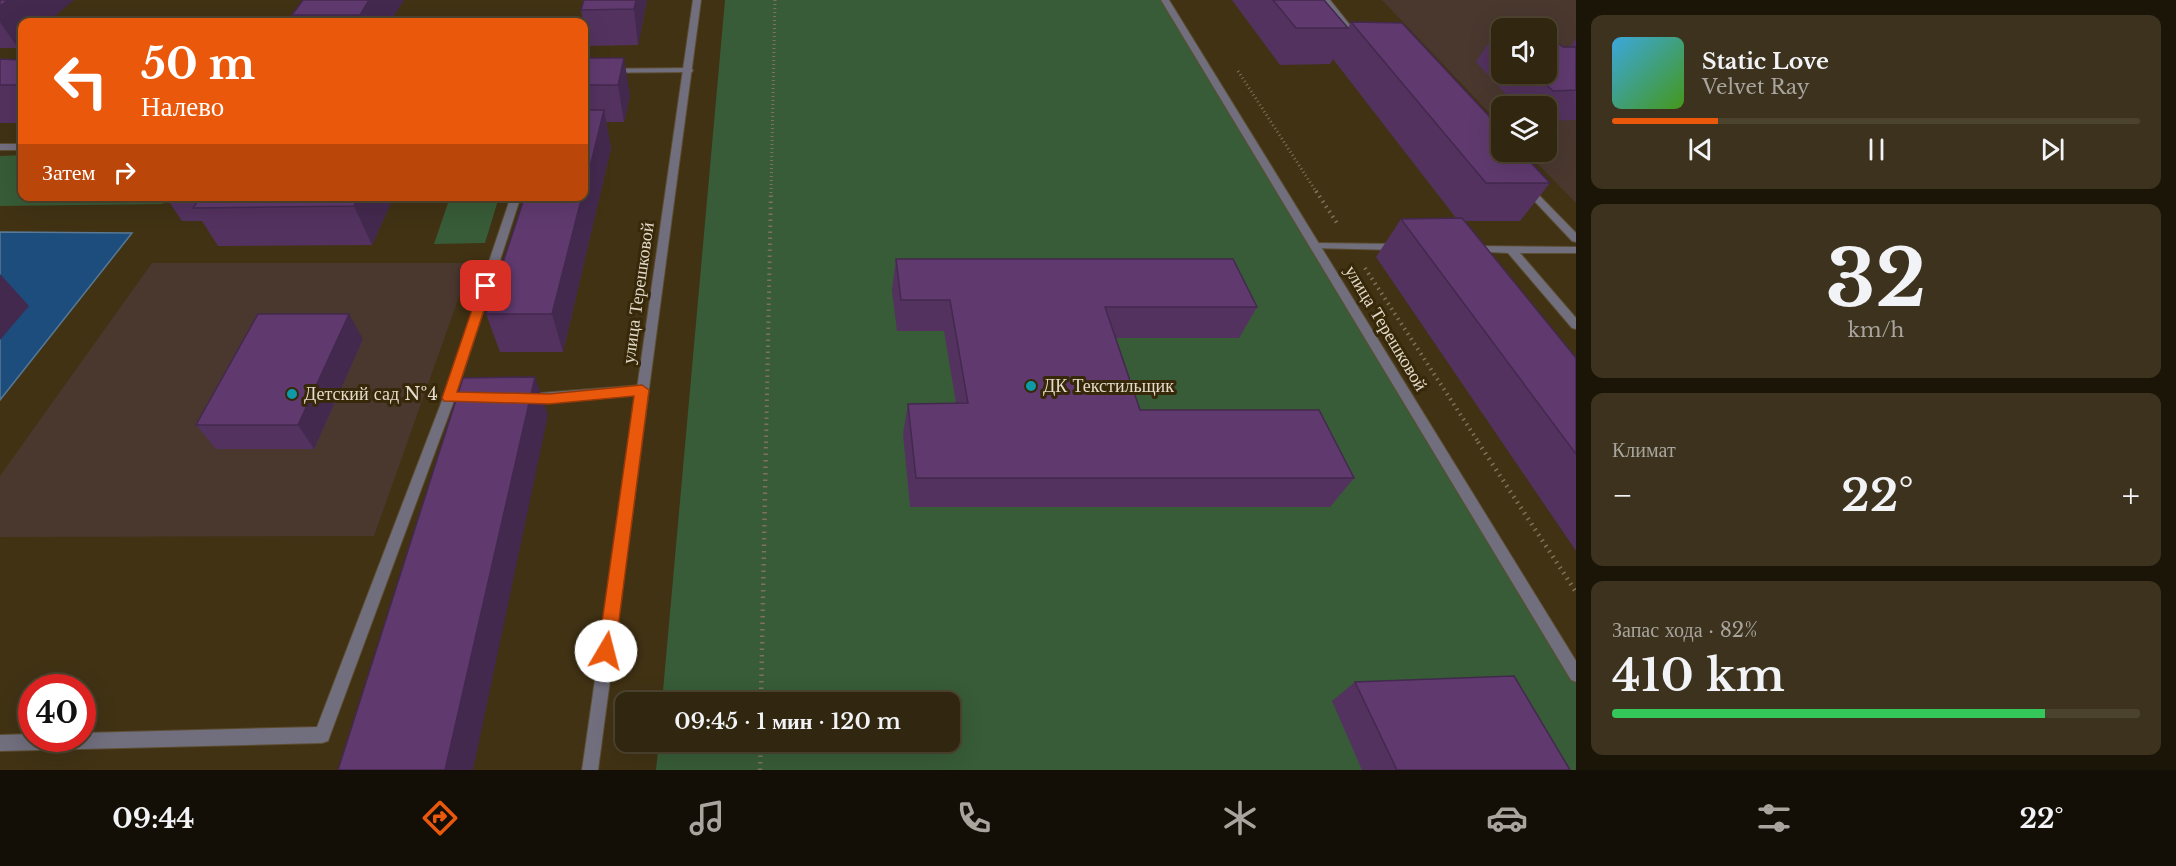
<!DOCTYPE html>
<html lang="ru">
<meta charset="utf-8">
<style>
body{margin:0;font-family:"Libre Baskerville",serif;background:#3d321d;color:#f1f3f6;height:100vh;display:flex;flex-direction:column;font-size:22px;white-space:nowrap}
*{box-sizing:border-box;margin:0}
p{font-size:20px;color:#a8a59e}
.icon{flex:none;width:33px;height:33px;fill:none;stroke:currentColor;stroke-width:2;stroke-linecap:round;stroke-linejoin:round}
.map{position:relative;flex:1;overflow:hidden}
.sheet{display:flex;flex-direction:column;gap:15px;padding:15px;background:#1b1508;width:600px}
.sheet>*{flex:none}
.guide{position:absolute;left:18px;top:18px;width:570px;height:183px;border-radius:12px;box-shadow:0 6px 24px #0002,0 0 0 2px #4c432f;background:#ea580c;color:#fff;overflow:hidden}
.buttons{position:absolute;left:1491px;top:18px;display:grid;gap:12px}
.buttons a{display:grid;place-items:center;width:66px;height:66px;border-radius:12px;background:#31260f;box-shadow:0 6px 24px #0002,0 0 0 2px #4c432f;font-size:30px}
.speed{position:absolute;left:18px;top:674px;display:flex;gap:12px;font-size:30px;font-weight:700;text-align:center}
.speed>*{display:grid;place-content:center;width:78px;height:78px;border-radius:50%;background:#31260f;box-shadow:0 6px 24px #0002,0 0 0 2px #4c432f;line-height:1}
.speed .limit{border:9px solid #d22;background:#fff;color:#111}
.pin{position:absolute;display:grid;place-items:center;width:51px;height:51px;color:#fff;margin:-26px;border-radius:12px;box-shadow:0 3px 9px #0006}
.me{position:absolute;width:66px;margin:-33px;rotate:8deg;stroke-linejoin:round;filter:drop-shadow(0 0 4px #0008)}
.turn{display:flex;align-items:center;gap:21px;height:126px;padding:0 24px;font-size:27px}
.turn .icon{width:78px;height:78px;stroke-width:2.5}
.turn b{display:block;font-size:42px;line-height:51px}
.then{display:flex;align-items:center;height:57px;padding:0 24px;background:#0003;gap:12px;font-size:22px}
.big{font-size:45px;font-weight:600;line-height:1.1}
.sheet .tile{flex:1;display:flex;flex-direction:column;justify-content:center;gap:9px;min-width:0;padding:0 21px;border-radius:12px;background:#3d321d}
.sheet .dial{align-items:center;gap:0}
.dial b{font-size:78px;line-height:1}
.song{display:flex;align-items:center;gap:18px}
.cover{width:72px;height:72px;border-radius:9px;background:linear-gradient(135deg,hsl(200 70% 55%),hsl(100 70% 35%))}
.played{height:6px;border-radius:3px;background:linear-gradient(90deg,#ea580c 20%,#4c432f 20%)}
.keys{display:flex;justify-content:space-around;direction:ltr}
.heat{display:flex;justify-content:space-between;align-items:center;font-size:33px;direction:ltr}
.charge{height:9px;border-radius:4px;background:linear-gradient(90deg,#34c759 82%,#4c432f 0)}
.trip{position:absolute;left:615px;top:692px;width:345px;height:60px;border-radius:12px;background:#31260f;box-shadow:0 6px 24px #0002,0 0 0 2px #4c432f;font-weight:600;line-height:60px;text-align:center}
.tab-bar{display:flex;height:96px;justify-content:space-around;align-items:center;background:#140f06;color:#a8a59e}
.tab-bar .icon{width:42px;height:42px}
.tab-bar .on{color:#ea580c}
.tab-bar b{font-size:27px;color:#f1f3f6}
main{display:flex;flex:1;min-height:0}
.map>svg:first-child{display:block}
.education{fill:#4a382f;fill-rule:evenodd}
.green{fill:#385c37}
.water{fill:#1c4d7c;stroke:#587894;stroke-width:1.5}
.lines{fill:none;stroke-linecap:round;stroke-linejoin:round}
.service-casing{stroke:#5b4d31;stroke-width:2}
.minor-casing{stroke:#5b4d31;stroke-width:2}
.tertiary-casing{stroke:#5b4d31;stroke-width:2}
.path-far2{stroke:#7f725a;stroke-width:3;stroke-dasharray:1 3;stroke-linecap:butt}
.path-far1{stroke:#7f725a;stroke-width:4;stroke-dasharray:1.5 4.5;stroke-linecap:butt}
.path{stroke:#7f725a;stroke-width:4.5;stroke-dasharray:1.5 5;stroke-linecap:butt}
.service{fill:#716e7d;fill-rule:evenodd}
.minor{fill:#716e7d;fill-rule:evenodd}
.tertiary{fill:#716e7d;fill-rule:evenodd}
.wall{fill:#53325f}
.shaded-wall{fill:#43294e}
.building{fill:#603a6f;stroke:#43294e;stroke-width:1.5}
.route{fill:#ea580c;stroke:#983908;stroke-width:1.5}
.culture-dot{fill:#0f9aa8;stroke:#362809;stroke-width:2}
.labels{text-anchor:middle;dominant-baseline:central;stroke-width:6;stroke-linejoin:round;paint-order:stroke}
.street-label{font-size:18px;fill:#e4dbcb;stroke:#362809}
.poi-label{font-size:18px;fill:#e4dbcb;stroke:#362809;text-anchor:start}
</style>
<main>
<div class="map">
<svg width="1576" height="770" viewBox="0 0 1576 770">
<rect width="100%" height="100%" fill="#413214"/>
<!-- education -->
<g class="education">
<path d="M1382,0h194v203l-50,-51h20v-46h-44l-1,19zM1502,28h44v46h-44z"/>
<polygon points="152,263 471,263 374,536 0,537 0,476"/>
</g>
<!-- green -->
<g class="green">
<polygon points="725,0 1163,0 1576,683 1576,770 656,770 659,741 950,741 950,702 662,702"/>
<polygon points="22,155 22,196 168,197 163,204 0,206 0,156"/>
<polygon points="450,197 499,197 485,243 434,244"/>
</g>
<!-- water -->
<polygon class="water" points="0,232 132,233 0,400"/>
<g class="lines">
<defs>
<g id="service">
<polygon points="1322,0 1330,0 1358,35 1358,39 1352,39"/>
<rect x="0" y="144" width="22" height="6"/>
<polygon points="1527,185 1530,186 1576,233 1576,242 1572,241 1524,190 1522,188"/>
<polygon points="511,196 521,196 455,398 328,741 322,743 0,751 0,735 32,734 32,738 82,738 82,733 317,727 443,398"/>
<polygon points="1316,243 1398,244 1403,247 1398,250 1312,248 1311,246"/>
<polygon points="1473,246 1576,247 1576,253 1520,253 1576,318 1576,329 1572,328 1508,253 1469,251 1468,249"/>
<polygon points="642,385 646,387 648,390 646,393 642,395 528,404 524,402 522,399 524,396 528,394"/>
</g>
<g id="minor">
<polygon points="1161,0 1169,0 1576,661 1576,682 1571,680"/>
<polygon points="689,68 693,70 692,72 584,73 584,69"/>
</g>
<polygon id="tertiary" points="693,0 701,0 598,770 582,770"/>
</defs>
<!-- service casing -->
<use href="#service" class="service-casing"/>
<!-- minor casing -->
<use href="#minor" class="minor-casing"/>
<!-- tertiary casing -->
<use href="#tertiary" class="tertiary-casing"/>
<!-- path-far2 -->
<g class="path-far2">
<polyline points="1238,71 1317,193"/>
<polyline points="771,193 775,0"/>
</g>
<!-- path-far1 -->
<g class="path-far1">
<polyline points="1316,191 1339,226"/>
<polyline points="1365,268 1479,443"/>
<polyline points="766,443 771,191"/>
</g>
<!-- path -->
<g class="path">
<polyline points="1478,442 1576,592"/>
<polyline points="761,702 766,442"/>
<polyline points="760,770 761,741"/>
</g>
<!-- service -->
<use href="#service" class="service"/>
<!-- minor -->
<use href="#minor" class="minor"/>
<!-- tertiary -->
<use href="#tertiary" class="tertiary"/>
</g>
<!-- wall -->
<g class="wall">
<polygon points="0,0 18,48 0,48"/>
<polygon points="307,0 404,0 390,22 295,22 292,15"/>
<polygon points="647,0 638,45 587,46 581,10"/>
<polygon points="1232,0 1324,0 1348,28 1351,22 1550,183 1520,221 1464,221 1576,358 1576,551 1376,257 1401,219 1456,218 1333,59 1330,64 1280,65"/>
<polygon points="1502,32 1502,74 1546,74 1563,47 1570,47 1576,38 1576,120 1546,121 1546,106 1517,106 1476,62 1495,33"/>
<polygon points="584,58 630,95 624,122 606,122 611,148 563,352 500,352 486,314 584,196"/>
<polygon points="0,59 22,60 22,123 0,123"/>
<polygon points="165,196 394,196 372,245 218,246 202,221 182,221"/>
<polygon points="896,259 1257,307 1239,338 1116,338 1140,410 1354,478 1330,507 910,507 903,434 908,404 956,403 944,331 897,331 892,290"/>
<polygon points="363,339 314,449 216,449 196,425"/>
<polygon points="1355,682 1570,770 1362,770 1332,701"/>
</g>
<!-- shaded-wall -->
<g class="shaded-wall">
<polygon points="8,0 74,0 48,22 22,22 22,44 18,48 0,22 0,6"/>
<polygon points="369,0 404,0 390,22 362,22 360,15"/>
<polygon points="636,0 647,0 638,45 634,9"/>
<polygon points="624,58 630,95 624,122 618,85"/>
<polygon points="604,110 611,148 563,352 552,314 582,196 584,196 584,191"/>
<polygon points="359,196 394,196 372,245 354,206"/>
<polygon points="0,274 29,306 0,340"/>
<polygon points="349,314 363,339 314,449 298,425"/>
<polygon points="535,377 548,415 473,770 445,770"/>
</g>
<!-- building -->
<g class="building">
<polygon points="0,0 8,0 0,6"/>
<polygon points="303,0 369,0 360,15 292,15"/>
<polygon points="584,0 636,0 634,9 581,10"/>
<polygon points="1273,0 1324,0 1348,28 1296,28"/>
<polygon points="1351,22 1402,23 1502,130 1502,152 1521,152 1550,183 1486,183"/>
<polygon points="1502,32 1502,39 1495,33"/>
<polygon points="1546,34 1563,47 1576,47 1576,90 1553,91 1535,74 1546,74"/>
<polygon points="584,58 624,58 618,85 584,85"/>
<polygon points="0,59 22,60 22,85 0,85"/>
<polygon points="584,110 604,110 584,191"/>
<polygon points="201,196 359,196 354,206 193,208"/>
<polygon points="525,196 582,196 552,314 486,314"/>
<polygon points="1462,218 1576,358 1576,454 1401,219"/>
<polygon points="896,259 1233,259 1257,307 1105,307 1140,410 1319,410 1354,478 916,478 908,404 968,403 950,300 901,300"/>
<polygon points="258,314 349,314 298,425 196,425"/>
<polygon points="535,377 445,770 338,770 463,378"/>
<polygon points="1514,676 1570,770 1397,770 1355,682"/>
</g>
<!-- route -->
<polygon class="route" points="486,282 492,286 457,392 549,394 642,385 649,390 615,651 612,657 606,660 600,657 598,651 634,396 549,404 444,401 442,398 480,286"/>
<!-- markers -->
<g class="culture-dot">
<circle cx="1031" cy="386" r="6"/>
<circle cx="292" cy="394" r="6"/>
</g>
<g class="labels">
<!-- street labels -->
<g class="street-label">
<text transform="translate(638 293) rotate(-82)">улица Терешковой</text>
<text transform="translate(1386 328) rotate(59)">улица Терешковой</text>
</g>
<!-- poi labels -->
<g class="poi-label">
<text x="1043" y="386">ДК Текстильщик</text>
<text x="304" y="394">Детский сад №4</text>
</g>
</g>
</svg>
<div class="buttons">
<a><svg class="icon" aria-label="sound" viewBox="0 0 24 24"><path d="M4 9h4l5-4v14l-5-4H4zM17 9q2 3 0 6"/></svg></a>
<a><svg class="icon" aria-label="layers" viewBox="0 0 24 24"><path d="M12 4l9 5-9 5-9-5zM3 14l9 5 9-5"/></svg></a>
</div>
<div class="speed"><div class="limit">40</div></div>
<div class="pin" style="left:486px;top:286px;background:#d93025"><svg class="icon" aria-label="arrive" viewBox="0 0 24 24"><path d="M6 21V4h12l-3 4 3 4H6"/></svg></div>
<svg class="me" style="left:606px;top:651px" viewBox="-20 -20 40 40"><circle r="19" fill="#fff"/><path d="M0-13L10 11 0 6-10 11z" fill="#ea580c"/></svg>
<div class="trip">09:45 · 1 мин · 120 m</div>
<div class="guide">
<div class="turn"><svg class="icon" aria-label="left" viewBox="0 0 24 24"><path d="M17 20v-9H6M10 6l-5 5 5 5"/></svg><div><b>50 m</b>Налево</div></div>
<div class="then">Затем<svg class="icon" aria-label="right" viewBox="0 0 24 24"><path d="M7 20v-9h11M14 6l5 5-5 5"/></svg></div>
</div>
</div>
<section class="sheet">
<div class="tile">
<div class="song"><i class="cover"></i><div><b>Static Love</b><p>Velvet Ray</p></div></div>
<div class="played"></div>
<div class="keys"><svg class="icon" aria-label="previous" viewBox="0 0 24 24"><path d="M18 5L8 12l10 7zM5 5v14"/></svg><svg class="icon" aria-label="pause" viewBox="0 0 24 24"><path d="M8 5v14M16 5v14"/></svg><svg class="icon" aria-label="next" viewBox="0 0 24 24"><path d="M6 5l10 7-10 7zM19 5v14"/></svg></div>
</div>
<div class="tile dial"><b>32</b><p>km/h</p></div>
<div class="tile"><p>Климат</p>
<div class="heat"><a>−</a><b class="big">22°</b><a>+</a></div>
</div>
<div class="tile"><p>Запас хода · 82%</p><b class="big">410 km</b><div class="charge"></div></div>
</section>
</main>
<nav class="tab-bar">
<b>09:44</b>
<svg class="icon on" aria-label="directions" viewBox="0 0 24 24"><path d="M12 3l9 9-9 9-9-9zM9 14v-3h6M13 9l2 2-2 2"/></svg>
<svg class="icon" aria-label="music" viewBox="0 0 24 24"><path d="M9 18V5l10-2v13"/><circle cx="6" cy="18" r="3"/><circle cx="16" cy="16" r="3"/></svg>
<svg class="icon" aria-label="phone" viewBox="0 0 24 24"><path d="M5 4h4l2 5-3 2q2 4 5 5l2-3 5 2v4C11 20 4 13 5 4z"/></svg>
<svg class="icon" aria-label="climate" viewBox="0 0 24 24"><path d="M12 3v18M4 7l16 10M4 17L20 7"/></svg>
<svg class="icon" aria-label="car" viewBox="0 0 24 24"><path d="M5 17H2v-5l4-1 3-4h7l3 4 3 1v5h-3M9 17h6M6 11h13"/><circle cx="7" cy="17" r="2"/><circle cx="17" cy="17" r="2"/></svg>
<svg class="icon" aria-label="filters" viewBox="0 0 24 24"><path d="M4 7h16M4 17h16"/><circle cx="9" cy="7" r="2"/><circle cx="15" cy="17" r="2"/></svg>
<b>22°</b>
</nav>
